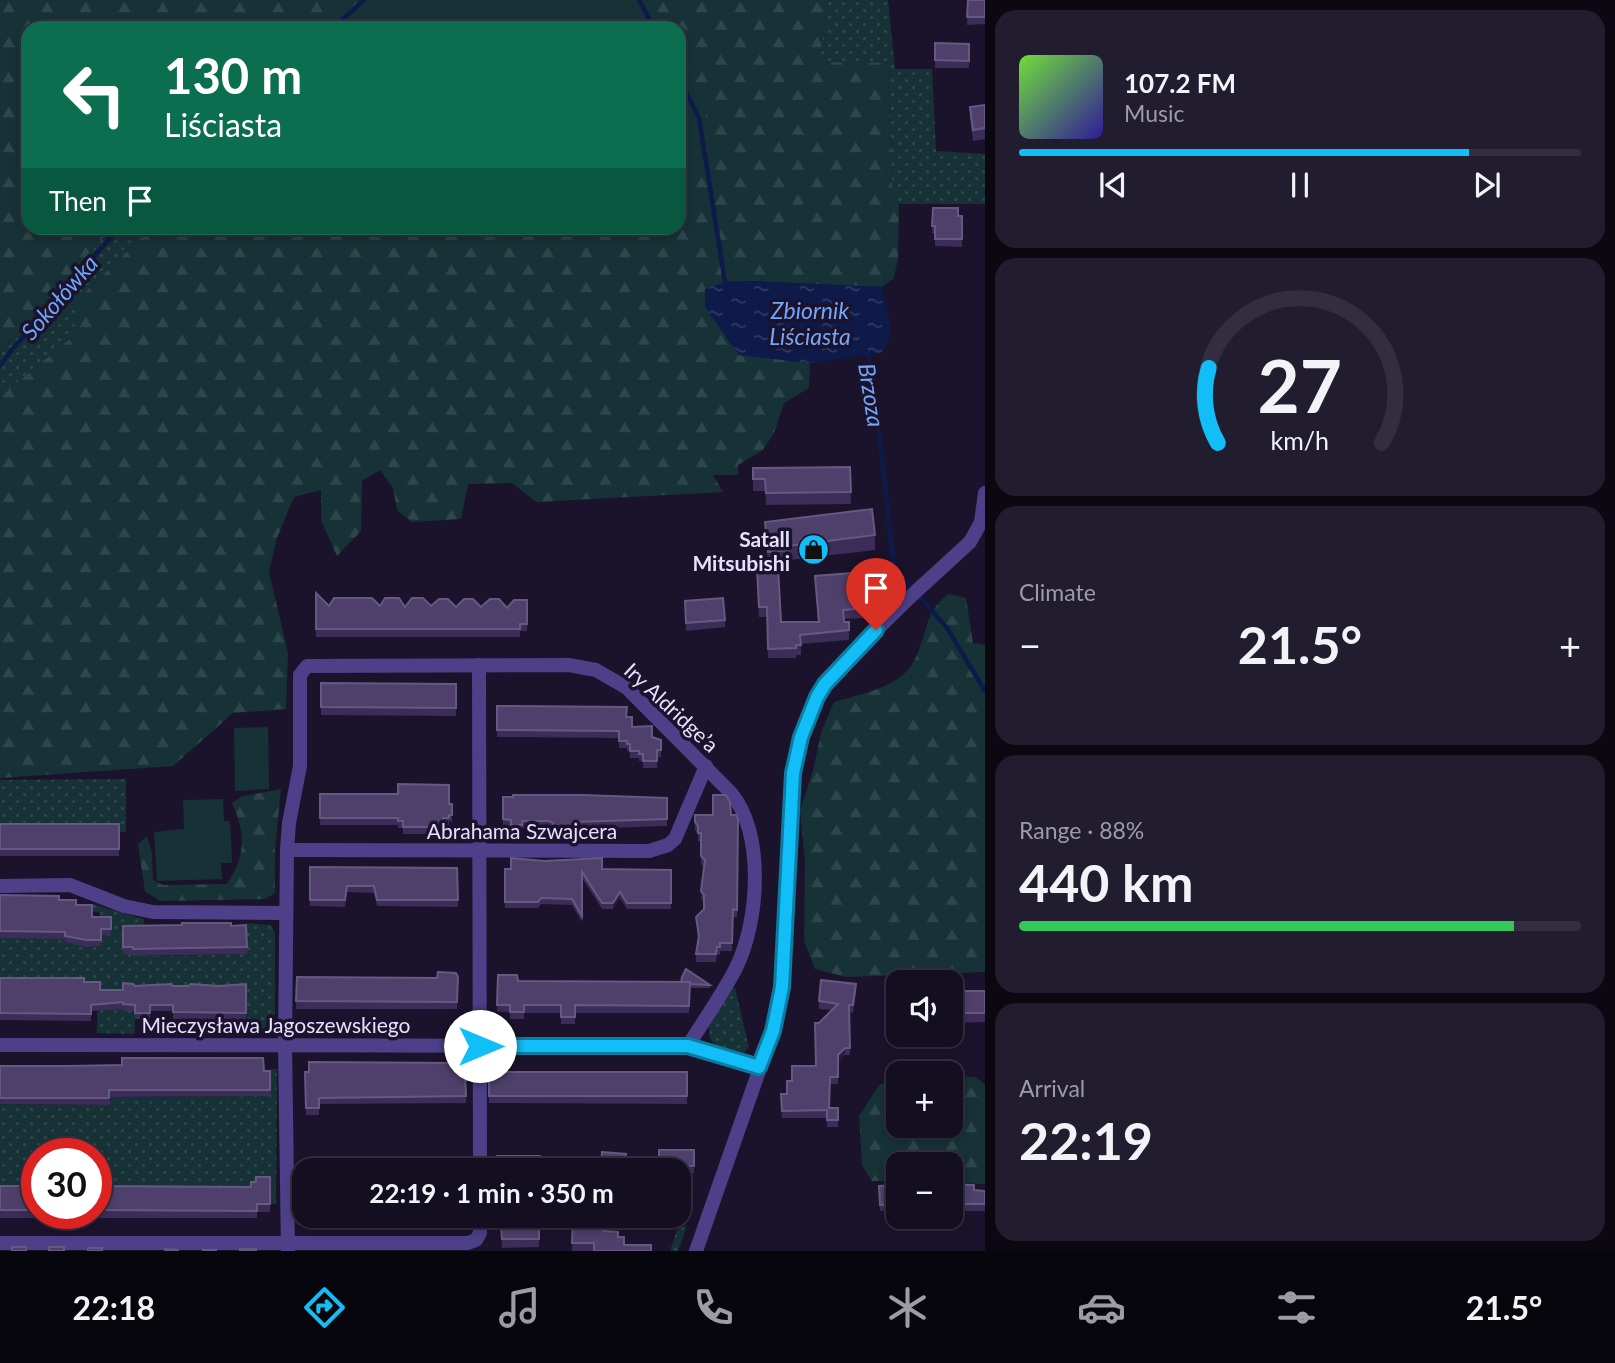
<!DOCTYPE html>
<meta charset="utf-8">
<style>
body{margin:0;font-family:Lato,sans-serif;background:#211c2e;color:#f1f3f6;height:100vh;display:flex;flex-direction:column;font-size:26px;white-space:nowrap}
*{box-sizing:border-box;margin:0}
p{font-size:23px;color:#9d9ca5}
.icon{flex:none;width:38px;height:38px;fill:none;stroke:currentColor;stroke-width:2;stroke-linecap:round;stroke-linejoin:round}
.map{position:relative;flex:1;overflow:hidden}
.drawer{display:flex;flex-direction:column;gap:10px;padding:10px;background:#0b0812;width:630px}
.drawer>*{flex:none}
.top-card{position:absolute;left:21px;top:21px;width:665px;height:214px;border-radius:21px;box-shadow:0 4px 10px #0003,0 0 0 2px #332e3f;background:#0b6e4f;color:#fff;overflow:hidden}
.buttons{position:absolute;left:886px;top:970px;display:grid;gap:14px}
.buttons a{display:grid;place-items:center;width:77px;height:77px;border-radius:14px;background:#140e21;box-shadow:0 4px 10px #0003,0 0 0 2px #332e3f;font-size:35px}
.speed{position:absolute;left:21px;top:1138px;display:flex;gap:14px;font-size:35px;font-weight:700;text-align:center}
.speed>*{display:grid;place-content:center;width:91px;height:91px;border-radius:50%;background:#140e21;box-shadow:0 4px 10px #0003,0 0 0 2px #332e3f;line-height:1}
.speed .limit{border:10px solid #d22;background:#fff;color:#111}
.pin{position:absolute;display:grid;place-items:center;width:60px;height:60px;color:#fff;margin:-72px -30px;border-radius:50% 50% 50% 0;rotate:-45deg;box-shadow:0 0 7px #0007}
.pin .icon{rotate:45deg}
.me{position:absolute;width:77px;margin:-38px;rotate:90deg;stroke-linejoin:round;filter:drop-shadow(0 0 5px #0008)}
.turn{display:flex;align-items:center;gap:24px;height:147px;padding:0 28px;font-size:32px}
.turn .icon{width:91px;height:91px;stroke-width:2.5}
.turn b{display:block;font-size:49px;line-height:60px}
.then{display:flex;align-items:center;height:66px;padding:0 28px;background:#0003;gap:14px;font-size:26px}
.big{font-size:52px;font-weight:700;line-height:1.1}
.drawer .widget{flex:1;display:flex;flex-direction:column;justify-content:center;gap:10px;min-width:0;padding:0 24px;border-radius:21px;background:#211c2e}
.drawer .dial{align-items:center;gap:0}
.dial svg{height:182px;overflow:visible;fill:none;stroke:#332e3f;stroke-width:7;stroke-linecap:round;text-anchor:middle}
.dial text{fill:#f1f3f6;stroke:none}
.song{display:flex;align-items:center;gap:21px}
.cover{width:84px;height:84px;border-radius:10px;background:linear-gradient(135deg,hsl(100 70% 55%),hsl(250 70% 35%))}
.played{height:7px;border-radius:4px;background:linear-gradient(90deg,#12bef7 80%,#332e3f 80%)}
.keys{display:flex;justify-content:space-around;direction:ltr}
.heat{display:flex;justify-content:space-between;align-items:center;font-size:38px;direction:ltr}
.charge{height:10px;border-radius:5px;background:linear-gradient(90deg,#34c759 88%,#332e3f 0)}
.trip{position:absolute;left:292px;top:1158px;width:399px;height:70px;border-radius:21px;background:#140e21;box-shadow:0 4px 10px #0003,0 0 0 2px #332e3f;font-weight:700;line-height:70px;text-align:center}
.tab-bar{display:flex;height:112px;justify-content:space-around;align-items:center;background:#08060d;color:#9d9ca5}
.tab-bar .icon{width:49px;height:49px}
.tab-bar .selected{color:#12bef7}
.tab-bar b{font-size:32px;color:#f1f3f6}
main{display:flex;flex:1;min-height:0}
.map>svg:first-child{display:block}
.grass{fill:url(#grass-dots)}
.forest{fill:url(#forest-firs)}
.park{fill:#163236}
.water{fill:url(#water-ripples)}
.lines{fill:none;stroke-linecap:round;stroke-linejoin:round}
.stream{stroke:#0d1a4a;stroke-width:4.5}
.minor{stroke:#4d4089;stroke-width:14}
.wall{fill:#3c2c58}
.shaded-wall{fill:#271a3f}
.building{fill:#4e406a;stroke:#665981;stroke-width:2}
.route-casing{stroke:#0c7ca1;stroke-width:18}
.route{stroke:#12bef7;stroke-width:12}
.labels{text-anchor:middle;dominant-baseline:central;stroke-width:7;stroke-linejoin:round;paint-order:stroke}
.poi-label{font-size:21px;font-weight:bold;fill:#e7dffe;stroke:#1b132c;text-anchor:end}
.street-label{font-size:21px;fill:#e7dffe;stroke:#1b132c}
.water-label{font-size:23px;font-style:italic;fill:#71a6fa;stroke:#1b132c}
</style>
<main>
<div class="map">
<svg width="985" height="1251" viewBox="0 0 985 1251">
<defs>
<pattern id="grass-dots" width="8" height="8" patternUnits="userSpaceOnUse" patternTransform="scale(1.75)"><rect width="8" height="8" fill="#163236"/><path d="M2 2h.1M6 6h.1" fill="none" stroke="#2d464a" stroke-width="1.8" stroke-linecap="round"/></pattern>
<pattern id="forest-firs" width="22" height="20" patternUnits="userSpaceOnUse" patternTransform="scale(1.75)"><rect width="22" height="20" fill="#163236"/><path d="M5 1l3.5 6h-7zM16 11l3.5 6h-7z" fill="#2d464a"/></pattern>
<pattern id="water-ripples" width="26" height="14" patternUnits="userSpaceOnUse" patternTransform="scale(1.75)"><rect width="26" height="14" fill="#0d1a4a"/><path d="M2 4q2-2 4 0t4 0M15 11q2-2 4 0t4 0" fill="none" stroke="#303b65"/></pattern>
</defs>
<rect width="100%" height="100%" fill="#1b132c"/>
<!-- grass -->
<g class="grass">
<polygon points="828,0 888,0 895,69 932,69 936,151 985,154 985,204 899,204 892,190 888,64 819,62"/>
<polygon points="112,228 151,228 79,298 78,332 0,397 0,353"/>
<polygon points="126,779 126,832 0,832 0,780"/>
<path d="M92,904l52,15 -1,14 -9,23c40,0 75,-1 113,-2l-1,-31 25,2 4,8v86c-6,14 -13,16 -28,16l-1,-45 -17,1 -106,20h12v23l-38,-1v-21l3,-1v-2l-100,-22v-52l65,3 17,4v4l6,-2 3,3 9,-1v-33l-8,-2z"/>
<polygon points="732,987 735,988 749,1047 744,1053 715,1045 710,1039 709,1025"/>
<polygon points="270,1069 277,1069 276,1204 270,1204 270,1185 256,1189 96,1194 96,1153 37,1153 37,1194 0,1194 0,1104 109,1105 109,1097 269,1096"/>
<polygon points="687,1226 678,1251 670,1251 678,1227"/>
</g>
<!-- forest -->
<g class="forest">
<polygon points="0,0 828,0 819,62 888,63 892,190 899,204 898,258 894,278 882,287 752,281 725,282 705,307 739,355 810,363 809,388 784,403 774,433 763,450 738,465 738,475 713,475 723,492 536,502 512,483 468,484 461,519 412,522 397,510 393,488 380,470 362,481 361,531 337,556 321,520 321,490 294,497 277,538 269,572 288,653 286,709 233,713 173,766 0,778 0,397 78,332 73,318 79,298 151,228 679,228 679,28 28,28 28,228 112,228 0,353"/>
<path d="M949,594l17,4 7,45 12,2v327l-139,5 -31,-8 -11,-28 1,-80 -5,-51 13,-39 8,-38 13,-31c23,-7 53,-12 71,-29 23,-22 15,-61 44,-79z"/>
<path d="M281,789l-6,60v44l-10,6 -105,2 -15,-10 -7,-47 9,-8 5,18 1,26 10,5 64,-1c19,-29 19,-50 5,-81l11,-7z"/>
<polygon points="950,1076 975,1077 985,1084 985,1184 950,1183 950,1164 898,1164 898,1181 872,1181 862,1165 859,1116 880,1084 898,1080 898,1125 950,1125"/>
</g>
<!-- park -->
<g class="park">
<polygon points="361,0 649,0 664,28 330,28"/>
<polygon points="679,56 704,105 714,165 679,165"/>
<polygon points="268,727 269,789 235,791 234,728"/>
<polygon points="223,799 224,821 230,821 232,863 221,863 222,879 157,881 154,832 184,829 183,800"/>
</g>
<!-- water -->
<path class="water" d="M752,281l130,6c5,22 15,48 -1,66l-71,10 -71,-8 -34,-48v-18l20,-7z"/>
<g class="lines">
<!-- stream -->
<g class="stream">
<polyline points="639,0 654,28"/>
<polyline points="333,28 364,0"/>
<polyline points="679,78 699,118 725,282 730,285"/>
<polyline points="863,352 869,356 874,386 893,559 898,571 947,628 985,691"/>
<polyline points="0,366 10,352 119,228"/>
</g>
<!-- minor -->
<g class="minor">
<polyline points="479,665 480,1171"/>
<polyline points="287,850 649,851 668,845 675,839 706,766"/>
<polyline points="0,886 70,885 124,906 153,912 285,913"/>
<polyline points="0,1045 688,1046 759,1067"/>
<polyline points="0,1243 468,1243 476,1240 480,1233 480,1216"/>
<path d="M288,1251l-3,-207 2,-194 2,-27 11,-57v-91l7,-9 262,-1 27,5 31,18 104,105c34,42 28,128 5,175 -14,27 -32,52 -48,78"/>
<polyline points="696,1251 773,1031 780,1004 793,773 807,719 817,697 844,662 910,597 970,542 981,522 985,493"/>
</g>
</g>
<!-- wall -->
<g class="wall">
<polygon points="968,0 985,0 985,24 967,25"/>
<polygon points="935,43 969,44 969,68 935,68"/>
<polygon points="985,105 985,139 973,141 970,118 970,107"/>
<polygon points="933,208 958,216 962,216 962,247 935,246 935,233 932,233"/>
<polygon points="850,467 851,504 766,505 765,491 753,491 753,468"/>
<polygon points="765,522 875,535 875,550 789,560 789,565 768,566"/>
<polygon points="815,576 867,608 867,618 844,619 844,622 849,622 849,640 801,644 801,655 796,655 796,658 768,658 767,617 759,617 757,578 781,622 818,622"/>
<polygon points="316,593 329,606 507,608 527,600 527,631 520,631 520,637 316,637"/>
<polygon points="685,601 725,620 725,627 686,631"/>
<polygon points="321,683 456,684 456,716 321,715"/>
<polygon points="497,706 627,717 632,727 652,737 661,740 661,757 657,757 657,768 643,768 643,761 639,761 639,758 630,758 630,751 627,751 627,748 619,748 619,738 497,737"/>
<polygon points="320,794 452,804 452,822 449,821 449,825 443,825 443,834 403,834 403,828 398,828 398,825 320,825"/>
<polygon points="503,797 667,798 667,826 572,829 572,839 553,839 553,830 549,828 522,828 522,831 511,831 511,826 503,826"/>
<polygon points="695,815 731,815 738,820 737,917 733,917 732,951 720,951 720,955 717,954 716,962 696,962 696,954 698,940 696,917 704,909 704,903 701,899 704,867 701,864 701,841 698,841 698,834 695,830"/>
<rect x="0" y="824" width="119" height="32"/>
<polygon points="310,867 458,871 458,907 377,906 374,893 347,892 345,907 310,906"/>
<polygon points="505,869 671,870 671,909 627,909 620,898 613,909 602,909 582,878 582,922 572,905 541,904 538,908 505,908"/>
<polygon points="0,895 59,900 92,917 111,917 111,935 101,935 101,946 86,947 65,942 65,939 0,938"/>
<polygon points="246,925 247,954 133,956 133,954 123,954 123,926"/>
<polygon points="498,975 518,981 710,985 710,988 690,988 689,1013 575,1013 575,1024 561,1024 561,1013 524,1013 524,1019 510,1019 510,1012 497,1012"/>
<polygon points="297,977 458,977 457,1009 296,1009"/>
<polygon points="0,978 84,982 100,990 123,990 135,986 219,986 246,984 246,1020 173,1019 173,1011 150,1011 150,1019 135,1019 135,1011 123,1011 123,1009 91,1011 91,1021 0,1020"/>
<polygon points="856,991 853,1013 849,1012 850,1055 845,1055 838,1062 838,1084 830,1084 829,1108 838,1108 838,1127 827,1127 827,1118 782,1118 781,1094 787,1094 792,1081 816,1066 819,1023 832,1010 819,1009 819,1001"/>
<polygon points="950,991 985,991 985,1022 950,1023"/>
<polygon points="912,1034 912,1043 897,1043 897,1035"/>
<polygon points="0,1066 270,1071 270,1096 109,1097 109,1105 0,1104"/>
<polygon points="305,1072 465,1072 466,1103 319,1104 319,1115 306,1115"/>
<polygon points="489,1072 687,1072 687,1104 489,1103"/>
<polygon points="659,1150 694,1150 694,1173 679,1173 679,1171 659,1171"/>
<polygon points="602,1152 626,1154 626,1171 601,1171"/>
<polygon points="270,1177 270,1212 257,1212 257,1218 0,1218 0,1186 37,1186 37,1213 96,1213 96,1186 251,1187 256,1182"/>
<polygon points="898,1185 898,1211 880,1211 879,1186"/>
<polygon points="950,1185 974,1190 985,1191 985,1211 950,1211"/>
<rect x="318" y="1216" width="137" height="2"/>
<polygon points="539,1216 539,1247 502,1248 501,1227 518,1227"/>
<polygon points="573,1216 618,1237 624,1245 651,1251 572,1251"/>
</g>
<!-- shaded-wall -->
<g class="shaded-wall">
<polygon points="620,892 620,898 613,909 613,903"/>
<polygon points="845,1048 845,1055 838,1062 838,1055"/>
</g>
<!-- building -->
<g class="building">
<polygon points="968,0 985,0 985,17 967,17"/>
<polygon points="935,43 969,44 969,61 935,60"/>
<polygon points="985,105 985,128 973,130 970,107"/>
<polygon points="933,208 958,208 958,216 962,216 962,239 935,239 935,226 932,226"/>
<polygon points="850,467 851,492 766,493 765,479 753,479 753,468"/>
<polygon points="872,509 875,535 788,546 789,550 768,552 765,522"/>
<polygon points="778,567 781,622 819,622 815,576 864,572 867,608 843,610 844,622 849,622 849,630 800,635 801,645 796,645 796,648 768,649 767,607 759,607 757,568"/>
<polygon points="316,593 329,606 334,598 372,598 380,606 385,598 399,598 405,607 412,598 423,598 431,606 439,599 448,599 456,607 464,599 473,599 481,607 490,599 499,599 507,608 514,600 527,600 527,624 520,624 520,629 316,629"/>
<polygon points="723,598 725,620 686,623 685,601"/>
<polygon points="321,683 456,684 456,708 321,707"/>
<polygon points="497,706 627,707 626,717 632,717 632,727 652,726 652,737 661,740 661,750 657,750 657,761 643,761 643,754 639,754 639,751 630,751 630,744 627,744 627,741 619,741 619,731 497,730"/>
<polygon points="398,784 449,785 449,804 452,804 452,815 449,815 449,818 443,818 443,827 403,827 403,821 398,821 398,818 320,818 320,794 398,794"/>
<polygon points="513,795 582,795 667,798 667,819 572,822 572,832 553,832 553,823 549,821 522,821 522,825 511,825 511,820 503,819 503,797 513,797"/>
<polygon points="713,795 726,795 730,802 731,815 736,815 738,820 737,910 733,909 732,943 720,943 720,947 717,947 716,954 696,954 699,936 696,917 704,909 704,895 701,891 705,860 701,856 701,833 698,833 698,826 695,822 695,815 713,815"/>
<rect x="0" y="824" width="119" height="25"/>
<polygon points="511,858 544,861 602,858 602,869 671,870 671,903 627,903 620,892 613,903 602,903 582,872 582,916 572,899 541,898 538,902 505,902 505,869 511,869"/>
<polygon points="310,867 457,868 458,900 377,900 374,886 347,886 345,900 310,900"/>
<polygon points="0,895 59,896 59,900 76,900 76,905 92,905 92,917 111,917 111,929 101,929 101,940 86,940 65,936 65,932 0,931"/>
<polygon points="182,923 231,923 231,926 246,925 247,947 133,949 133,947 123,947 123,926 182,925"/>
<polygon points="686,969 710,985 690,984 690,982 681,982 682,977"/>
<polygon points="438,972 456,973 458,977 457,1002 296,1001 297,977 437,978"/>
<polygon points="498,975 517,975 518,981 690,982 689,1006 575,1005 575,1017 561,1017 561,1005 524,1005 524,1012 510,1012 510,1005 497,1005"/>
<polygon points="0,978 84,978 84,982 100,982 100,990 123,990 123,983 133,984 135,986 171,984 173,986 188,986 191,984 219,986 246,984 246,1013 173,1012 173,1005 150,1005 150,1013 135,1013 135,1005 123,1004 123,1002 91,1005 91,1014 0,1013"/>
<polygon points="821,980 856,984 853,1005 849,1005 850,1048 845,1048 838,1055 838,1077 830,1077 829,1108 838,1108 838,1120 827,1120 827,1110 782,1111 781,1094 787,1094 787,1081 792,1081 792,1066 816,1066 815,1023 819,1023 838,1004 819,1001"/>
<rect x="950" y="991" width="35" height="22"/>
<polygon points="897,1016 898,1034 912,1034 912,1036 897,1035"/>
<polygon points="122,1058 263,1058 264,1071 270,1071 270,1090 109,1090 109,1098 0,1098 0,1066 69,1066 122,1065"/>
<polygon points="309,1062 459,1063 459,1072 465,1072 466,1096 319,1098 319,1108 306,1108 305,1072 309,1072"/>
<rect x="489" y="1072" width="198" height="24"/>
<polygon points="659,1150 694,1150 694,1166 674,1165 674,1169 659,1168"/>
<polygon points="602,1152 626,1154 625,1169 601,1168"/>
<rect x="497" y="1156" width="43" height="15"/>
<rect x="305" y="1169" width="13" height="2"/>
<polygon points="256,1177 270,1177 270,1204 257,1204 257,1211 96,1210 96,1186 251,1187 251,1182 256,1182"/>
<polygon points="898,1185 898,1204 880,1205 879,1186"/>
<polygon points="950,1185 974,1185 974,1190 985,1191 985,1204 950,1204"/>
<rect x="0" y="1186" width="37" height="24"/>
<polygon points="518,1216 539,1216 539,1239 502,1239 501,1227 518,1227"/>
<polygon points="573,1216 604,1216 604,1231 618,1232 618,1237 624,1237 624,1245 651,1245 651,1251 594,1251 594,1243 572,1243"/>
<rect x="12" y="1247" width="14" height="4"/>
<rect x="49" y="1247" width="15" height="4"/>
<rect x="88" y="1248" width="14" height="3"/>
<polygon points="165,1249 178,1250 178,1251 165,1251"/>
<rect x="240" y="1249" width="16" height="2"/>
<rect x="203" y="1250" width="13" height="1"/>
</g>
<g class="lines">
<defs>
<polyline id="route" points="480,1046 688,1046 759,1067 773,1031 782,987 793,773 801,737 817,697 825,684 876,630"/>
</defs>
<!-- route casing -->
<use href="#route" class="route-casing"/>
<!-- route -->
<use href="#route" class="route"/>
</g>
<!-- icons -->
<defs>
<symbol id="shop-disc" viewBox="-11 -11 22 22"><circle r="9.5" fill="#12bef7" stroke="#1b132c"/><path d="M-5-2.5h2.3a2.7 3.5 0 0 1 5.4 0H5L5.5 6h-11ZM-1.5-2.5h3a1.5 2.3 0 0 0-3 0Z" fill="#111"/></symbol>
</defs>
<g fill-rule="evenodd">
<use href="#shop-disc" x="796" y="532" width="35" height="35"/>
</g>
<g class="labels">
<!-- poi labels -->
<g class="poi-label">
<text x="790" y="538">Satall<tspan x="790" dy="24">Mitsubishi</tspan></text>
</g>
<!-- street labels -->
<g class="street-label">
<text transform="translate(672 707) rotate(43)">Iry Aldridge’a</text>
<text x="522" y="830">Abrahama Szwajcera</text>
<text x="276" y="1024">Mieczysława Jagoszewskiego</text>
</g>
<!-- water labels -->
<g class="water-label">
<text transform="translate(59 297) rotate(-49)">Sokołówka</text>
<text x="810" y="310">Zbiornik<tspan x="810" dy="26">Liściasta</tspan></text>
<text transform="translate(872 395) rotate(81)">Brzoza</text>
</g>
</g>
</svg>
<div class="buttons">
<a><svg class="icon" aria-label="sound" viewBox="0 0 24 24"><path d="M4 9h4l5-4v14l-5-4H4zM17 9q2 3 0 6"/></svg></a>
<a>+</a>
<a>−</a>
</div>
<div class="speed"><div class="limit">30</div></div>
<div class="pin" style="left:876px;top:630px;background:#d93025"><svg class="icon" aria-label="arrive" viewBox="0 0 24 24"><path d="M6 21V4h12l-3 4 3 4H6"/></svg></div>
<svg class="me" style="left:480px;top:1046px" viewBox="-20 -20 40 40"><circle r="19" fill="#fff"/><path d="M0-13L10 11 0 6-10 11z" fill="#12bef7"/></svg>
<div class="trip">22:19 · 1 min · 350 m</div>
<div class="top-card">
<div class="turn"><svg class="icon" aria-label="left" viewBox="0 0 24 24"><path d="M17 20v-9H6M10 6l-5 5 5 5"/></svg><div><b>130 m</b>Liściasta</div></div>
<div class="then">Then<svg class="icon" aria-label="arrive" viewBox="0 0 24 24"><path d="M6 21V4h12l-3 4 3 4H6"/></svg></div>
</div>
</div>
<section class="drawer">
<div class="widget">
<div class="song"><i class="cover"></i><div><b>107.2 FM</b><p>Music</p></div></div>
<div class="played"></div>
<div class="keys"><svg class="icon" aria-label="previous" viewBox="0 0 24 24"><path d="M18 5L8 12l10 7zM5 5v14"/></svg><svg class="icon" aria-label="pause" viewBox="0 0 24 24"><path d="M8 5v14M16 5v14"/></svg><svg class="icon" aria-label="next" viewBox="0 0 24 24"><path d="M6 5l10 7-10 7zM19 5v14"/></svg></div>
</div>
<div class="widget dial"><svg viewBox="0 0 100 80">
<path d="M14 69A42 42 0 1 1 86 69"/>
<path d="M14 69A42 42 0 0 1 10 36" stroke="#12bef7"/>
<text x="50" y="56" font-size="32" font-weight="700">27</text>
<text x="50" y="72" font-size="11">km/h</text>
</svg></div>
<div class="widget"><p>Climate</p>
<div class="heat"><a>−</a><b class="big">21.5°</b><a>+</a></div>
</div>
<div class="widget"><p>Range · 88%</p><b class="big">440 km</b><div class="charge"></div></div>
<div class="widget"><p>Arrival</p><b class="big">22:19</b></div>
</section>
</main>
<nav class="tab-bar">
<b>22:18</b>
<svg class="icon selected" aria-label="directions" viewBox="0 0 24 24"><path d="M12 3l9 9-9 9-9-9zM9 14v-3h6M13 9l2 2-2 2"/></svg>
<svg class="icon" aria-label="music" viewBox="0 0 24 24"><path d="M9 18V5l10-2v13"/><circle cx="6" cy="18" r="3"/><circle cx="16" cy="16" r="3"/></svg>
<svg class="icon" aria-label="phone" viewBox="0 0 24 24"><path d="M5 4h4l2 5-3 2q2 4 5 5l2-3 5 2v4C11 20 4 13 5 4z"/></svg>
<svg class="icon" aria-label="climate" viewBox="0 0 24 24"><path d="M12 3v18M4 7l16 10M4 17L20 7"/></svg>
<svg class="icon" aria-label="car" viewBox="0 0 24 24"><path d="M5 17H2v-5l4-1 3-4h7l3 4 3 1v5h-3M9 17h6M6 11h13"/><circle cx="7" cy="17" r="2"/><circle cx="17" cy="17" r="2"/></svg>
<svg class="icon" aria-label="filters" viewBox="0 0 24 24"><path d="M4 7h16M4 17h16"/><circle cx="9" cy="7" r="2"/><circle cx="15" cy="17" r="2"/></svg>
<b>21.5°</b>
</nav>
